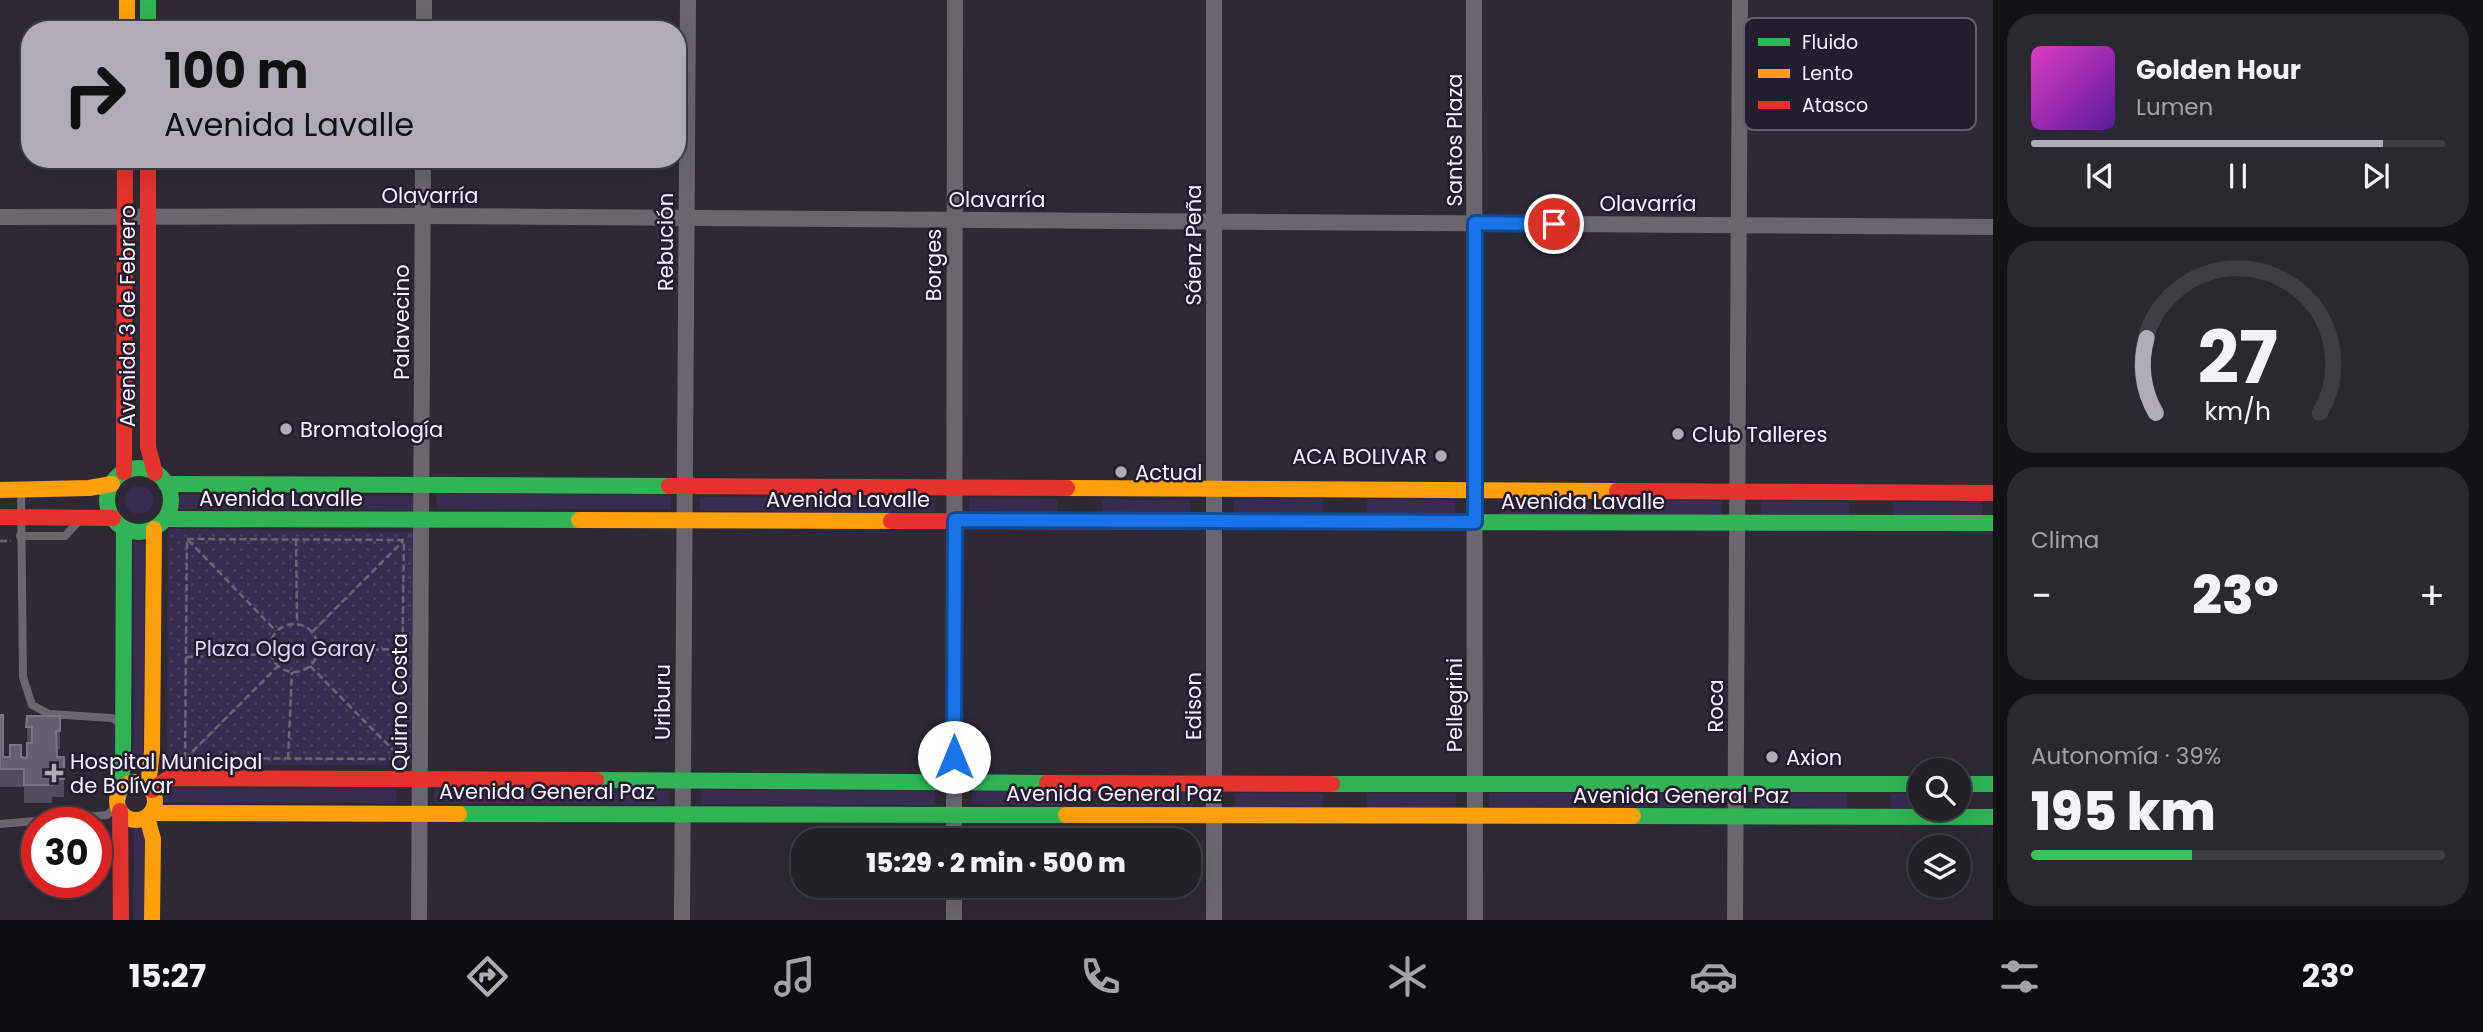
<!DOCTYPE html>
<html lang="es">
<meta charset="utf-8">
<style>
body{margin:0;font-family:Poppins,sans-serif;background:#2a2830;color:#f1f3f6;height:100vh;display:flex;flex-direction:column;font-size:26px;white-space:nowrap}
*{box-sizing:border-box;margin:0}
p{font-size:23px;color:#a2a3a8}
.icon{flex:none;width:38px;height:38px;fill:none;stroke:currentColor;stroke-width:2;stroke-linecap:round;stroke-linejoin:round}
.map{position:relative;flex:1;overflow:hidden}
.drawer{display:flex;flex-direction:column;gap:14px;padding:14px;background:#131216;width:490px}
.drawer>*{flex:none}
.top-card{position:absolute;left:21px;top:21px;width:665px;height:147px;border-radius:28px;box-shadow:0 7px 28px #0002,0 0 0 2px #3f3e45;background:#afacb8;color:#111;overflow:hidden}
.tools{position:absolute;left:1908px;top:758px;display:grid;gap:14px}
.tools a{display:grid;place-items:center;width:63px;height:63px;border-radius:50%;background:#222028;box-shadow:0 7px 28px #0002,0 0 0 2px #3f3e45;font-size:35px}
.speed{position:absolute;left:21px;top:807px;display:flex;gap:14px;font-size:35px;font-weight:700;text-align:center}
.speed>*{display:grid;place-content:center;width:91px;height:91px;border-radius:50%;background:#222028;box-shadow:0 7px 28px #0002,0 0 0 2px #3f3e45;line-height:1}
.speed .limit{border:10px solid #d22;background:#fff;color:#111}
.pin{position:absolute;display:grid;place-items:center;width:60px;height:60px;color:#fff;margin:-30px;border:4px solid #fff;border-radius:50%;box-shadow:0 2px 7px #0007}
.me{position:absolute;width:77px;margin:-38px;rotate:0deg;stroke-linejoin:round;filter:drop-shadow(0 0 5px #0008)}
.turn{display:flex;align-items:center;gap:24px;height:147px;padding:0 28px;font-size:32px}
.turn .icon{width:91px;height:91px;stroke-width:2.5}
.turn b{display:block;font-size:49px;line-height:60px}
.big{font-size:52px;font-weight:800;line-height:1.1}
.drawer .card{flex:1;display:flex;flex-direction:column;justify-content:center;gap:10px;min-width:0;padding:0 24px;border-radius:28px;background:#2a2830}
.drawer .dial{align-items:center;gap:0}
.dial svg{height:182px;overflow:visible;fill:none;stroke:#3f3e45;stroke-width:7;stroke-linecap:round;text-anchor:middle}
.dial text{fill:#f1f3f6;stroke:none}
.song{display:flex;align-items:center;gap:21px}
.cover{width:84px;height:84px;border-radius:10px;background:linear-gradient(135deg,hsl(310 70% 55%),hsl(270 70% 35%))}
.played{height:7px;border-radius:4px;background:linear-gradient(90deg,#afacb8 85%,#3f3e45 85%)}
.keys{display:flex;justify-content:space-around;direction:ltr}
.heat{display:flex;justify-content:space-between;align-items:center;font-size:38px;direction:ltr}
.charge{height:10px;border-radius:5px;background:linear-gradient(90deg,#34c759 39%,#3f3e45 0)}
.trip{position:absolute;left:791px;top:828px;width:410px;height:70px;border-radius:28px;background:#222028;box-shadow:0 7px 28px #0002,0 0 0 2px #3f3e45;font-weight:800;line-height:70px;text-align:center}
.tabs{display:flex;height:112px;justify-content:space-around;align-items:center;background:#0e0d10;color:#a2a3a8}
.tabs .icon{width:49px;height:49px}
.tabs .on{color:#afacb8}
.tabs b{font-size:32px;color:#f1f3f6}
main{display:flex;flex:1;min-height:0}
.map>svg:first-child{display:block}
.green{fill:#392c51}
.park{fill:url(#park-dots)}
.lines{fill:none;stroke-linecap:round;stroke-linejoin:round}
.path{stroke:#6a666e;stroke-width:2.5;stroke-dasharray:7 3.5;stroke-linecap:butt}
.lane{stroke:#69666e;stroke-width:8}
.street{stroke:#69666e;stroke-width:16}
.fast{stroke:#30b455;stroke-width:16}
.slow{stroke:#ff9f0a;stroke-width:16}
.jam{stroke:#e5322d;stroke-width:16}
.wall{fill:#524c5c}
.building{fill:#645e6e;stroke:#7a7584;stroke-width:2}
.route-casing{stroke:#114b97;stroke-width:18}
.route{stroke:#1a73e8;stroke-width:12}
.poi-dot{fill:#afacb8;stroke:#231d2e;stroke-width:2.5}
.labels{text-anchor:middle;dominant-baseline:central;stroke-width:5;stroke-linejoin:round;paint-order:stroke}
.street-label{font-size:21px;fill:#f5f2fe;stroke:#231d2e}
.poi-label{font-size:21px;fill:#f5f2fe;stroke:#231d2e;text-anchor:start}
.park-label{font-size:21px;fill:#dfd4f9;stroke:#231d2e}
.key{fill:#231d2e;stroke:#625d6c;stroke-width:2}
.key-label{font-size:19px;fill:#f5f2fe}
</style>
<main>
<div class="map">
<svg width="1993" height="920" viewBox="0 0 1993 920">
<defs>
<pattern id="park-dots" width="8" height="8" patternUnits="userSpaceOnUse" patternTransform="scale(1.75)"><rect width="8" height="8" fill="#392c51"/><path d="M2 2h.1M6 6h.1" fill="none" stroke="#4c4162" stroke-width="1.8" stroke-linecap="round"/></pattern>
</defs>
<rect width="100%" height="100%" fill="#2e2a35"/>
<!-- green -->
<g class="green">
<circle cx="139" cy="500" r="14"/>
<polygon points="436,494 671,495 671,509 437,509"/>
<polygon points="179,495 414,496 414,510 179,509"/>
<polygon points="700,497 935,498 935,512 700,511"/>
<polygon points="969,498 1058,499 1057,513 969,512"/>
<polygon points="1102,499 1190,500 1190,514 1102,513"/>
<polygon points="1234,499 1323,499 1323,514 1234,513"/>
<polygon points="1367,499 1455,500 1455,514 1367,514"/>
<polygon points="1501,500 1589,501 1589,515 1501,514"/>
<polygon points="1633,500 1722,501 1722,515 1633,515"/>
<polygon points="1761,501 1849,502 1849,516 1761,515"/>
<polygon points="1893,502 1982,502 1982,517 1893,516"/>
<polygon points="134,542 145,542 143,771 133,771"/>
<polygon points="162,788 396,789 397,803 162,802"/>
<polygon points="434,790 669,791 669,805 434,804"/>
<polygon points="701,790 935,791 935,805 701,804"/>
<polygon points="972,790 1060,791 1060,805 972,804"/>
<polygon points="1104,791 1193,792 1193,806 1104,805"/>
<polygon points="1235,793 1323,794 1323,808 1235,807"/>
<polygon points="1489,793 1577,793 1577,808 1489,807"/>
<polygon points="1621,793 1710,794 1710,808 1621,807"/>
<polygon points="1759,793 1847,794 1847,808 1759,807"/>
<rect x="1367" y="794" width="89" height="14"/>
<rect x="1891" y="794" width="29" height="14"/>
<rect x="134" y="828" width="10" height="92"/>
</g>
<!-- park -->
<polygon class="park" points="168,529 413,532 411,765 167,765"/>
<g class="lines">
<!-- path -->
<g class="path">
<polygon points="187,539 404,540 401,759 185,758"/>
<polyline points="296,539 297,622"/>
<polyline points="188,540 276,631"/>
<polyline points="0,541 11,541"/>
<circle cx="294" cy="648" r="24"/>
<polyline points="312,632 403,541"/>
<polyline points="319,651 403,649"/>
<polyline points="186,657 270,654"/>
<polyline points="310,666 400,757"/>
<polyline points="185,759 278,666"/>
<polyline points="288,759 292,672"/>
</g>
<!-- lane -->
<g class="lane">
<polyline points="21,490 23,677 32,705 49,714 112,718 120,723"/>
<polyline points="20,536 65,536 78,522"/>
<polyline points="0,824 107,815 116,807"/>
</g>
<!-- street -->
<g class="street">
<polyline points="1214,0 1214,920"/>
<polyline points="1474,0 1475,920"/>
<polyline points="424,30 424,0"/>
<polyline points="0,217 423,216 1993,227"/>
<polyline points="954,840 955,0"/>
<polyline points="419,920 423,159"/>
<polyline points="682,920 688,0"/>
<polyline points="954,920 954,886"/>
<polyline points="1735,920 1740,0"/>
</g>
<!-- fast -->
<g class="fast">
<polyline points="148,0 148,30"/>
<circle cx="139" cy="500" r="32"/>
<polyline points="166,484 669,486"/>
<polyline points="165,519 579,520"/>
<polyline points="1330,522 1993,523"/>
<polyline points="596,780 1047,783"/>
<polyline points="1332,784 1920,784"/>
<polyline points="1958,784 1993,784"/>
<polyline points="118,798 123,766 124,529"/>
<polyline points="459,814 1066,815"/>
<polyline points="1633,816 1993,817"/>
</g>
<!-- slow -->
<g class="slow">
<polyline points="127,0 127,30"/>
<polyline points="1067,488 1617,491"/>
<polyline points="0,490 89,488 112,484"/>
<polyline points="579,520 891,521"/>
<circle cx="136" cy="801" r="19"/>
<polyline points="148,786 152,751 154,529"/>
<polyline points="152,813 459,814"/>
<polyline points="1066,815 1633,816"/>
<polyline points="147,817 153,839 152,920"/>
</g>
<!-- jam -->
<g class="jam">
<polyline points="148,159 148,447 155,473"/>
<polyline points="124,472 125,159"/>
<polyline points="669,486 1067,488"/>
<polyline points="1617,491 1993,493"/>
<polyline points="0,517 113,518"/>
<polyline points="891,521 1330,522"/>
<polyline points="1047,783 1332,784"/>
<polyline points="152,790 169,778 596,780"/>
<polyline points="120,811 121,920"/>
</g>
</g>
<!-- wall -->
<polygon class="wall" points="0,715 3,757 27,758 27,716 60,716 60,749 57,749 57,757 64,757 64,797 52,797 52,803 24,803 24,787 0,787"/>
<!-- building -->
<polygon class="building" points="0,715 3,715 3,757 10,757 10,745 21,745 21,757 27,758 27,743 32,743 32,727 26,727 27,716 60,716 60,731 56,731 57,757 64,757 64,779 52,779 52,785 24,785 24,769 0,769"/>
<g class="lines">
<defs>
<polyline id="route" points="954,757 955,520 1475,522 1475,223 1554,224"/>
</defs>
<!-- route casing -->
<use href="#route" class="route-casing"/>
<!-- route -->
<use href="#route" class="route"/>
</g>
<!-- markers -->
<g class="poi-dot">
<circle cx="286" cy="429" r="7"/>
<circle cx="1678" cy="434" r="7"/>
<circle cx="1441" cy="456" r="7"/>
<circle cx="1121" cy="472" r="7"/>
<circle cx="1772" cy="757" r="7"/>
<path d="M50.5 762.5h7v7h7v7h-7v7h-7v-7h-7v-7h7z"/>
</g>
<g class="labels">
<!-- street labels -->
<g class="street-label">
<text transform="translate(1454 140) rotate(-90)">Santos Plaza</text>
<text x="430" y="195">Olavarría</text>
<text x="997" y="199">Olavarría</text>
<text x="1648" y="203">Olavarría</text>
<text transform="translate(665 242) rotate(-90)">Rebución</text>
<text transform="translate(1193 245) rotate(-90)">Sáenz Peña</text>
<text transform="translate(933 265) rotate(-90)">Borges</text>
<text transform="translate(127 316) rotate(-90)">Avenida 3 de Febrero</text>
<text transform="translate(401 322) rotate(-90)">Palavecino</text>
<text x="281" y="498">Avenida Lavalle</text>
<text x="848" y="499">Avenida Lavalle</text>
<text x="1583" y="501">Avenida Lavalle</text>
<text transform="translate(399 702) rotate(-90)">Quirno Costa</text>
<text transform="translate(662 702) rotate(-90)">Uriburu</text>
<text transform="translate(1454 705) rotate(-90)">Pellegrini</text>
<text transform="translate(1193 706) rotate(-90)">Edison</text>
<text transform="translate(1715 706) rotate(-90)">Roca</text>
<text x="547" y="791">Avenida General Paz</text>
<text x="1114" y="793">Avenida General Paz</text>
<text x="1681" y="795">Avenida General Paz</text>
</g>
<!-- poi labels -->
<g class="poi-label">
<text x="300" y="429">Bromatología</text>
<text x="1692" y="434">Club Talleres</text>
<text x="1427" y="456" text-anchor="end">ACA BOLIVAR</text>
<text x="1135" y="472">Actual</text>
<text x="1786" y="757">Axion</text>
<text x="70" y="761">Hospital Municipal<tspan x="70" dy="24">de Bolívar</tspan></text>
</g>
<!-- park labels -->
<g class="park-label">
<text x="285" y="648">Plaza Olga Garay</text>
</g>
</g>
<!-- legend -->
<rect x="1744" y="18" width="232" height="112" rx="10" class="key"/>
<rect x="1758" y="38" width="32" height="8" fill="#30b455"/>
<rect x="1758" y="69" width="32" height="9" fill="#ff9f0a"/>
<rect x="1758" y="101" width="32" height="8" fill="#e5322d"/>
<g class="key-label">
<text x="1802" y="49">Fluido</text>
<text x="1802" y="80">Lento</text>
<text x="1802" y="112">Atasco</text>
</g>
</svg>
<div class="tools">
<a><svg class="icon" aria-label="search" viewBox="0 0 24 24"><circle cx="10" cy="10" r="6"/><path d="M15 15l6 6"/></svg></a>
<a><svg class="icon" aria-label="layers" viewBox="0 0 24 24"><path d="M12 4l9 5-9 5-9-5zM3 14l9 5 9-5"/></svg></a>
</div>
<div class="speed"><div class="limit">30</div></div>
<div class="pin" style="left:1554px;top:224px;background:#d93025"><svg class="icon" aria-label="arrive" viewBox="0 0 24 24"><path d="M6 21V4h12l-3 4 3 4H6"/></svg></div>
<svg class="me" style="left:954px;top:757px" viewBox="-20 -20 40 40"><circle r="19" fill="#fff"/><path d="M0-13L10 11 0 6-10 11z" fill="#1a73e8"/></svg>
<div class="trip">15:29 · 2 min · 500 m</div>
<div class="top-card">
<div class="turn"><svg class="icon" aria-label="right" viewBox="0 0 24 24"><path d="M7 20v-9h11M14 6l5 5-5 5"/></svg><div><b>100 m</b>Avenida Lavalle</div></div>
</div>
</div>
<section class="drawer">
<div class="card">
<div class="song"><i class="cover"></i><div><b>Golden Hour</b><p>Lumen</p></div></div>
<div class="played"></div>
<div class="keys"><svg class="icon" aria-label="previous" viewBox="0 0 24 24"><path d="M18 5L8 12l10 7zM5 5v14"/></svg><svg class="icon" aria-label="pause" viewBox="0 0 24 24"><path d="M8 5v14M16 5v14"/></svg><svg class="icon" aria-label="next" viewBox="0 0 24 24"><path d="M6 5l10 7-10 7zM19 5v14"/></svg></div>
</div>
<div class="card dial"><svg viewBox="0 0 100 80">
<path d="M14 69A42 42 0 1 1 86 69"/>
<path d="M14 69A42 42 0 0 1 10 36" stroke="#afacb8"/>
<text x="50" y="56" font-size="32" font-weight="700">27</text>
<text x="50" y="72" font-size="11">km/h</text>
</svg></div>
<div class="card"><p>Clima</p>
<div class="heat"><a>−</a><b class="big">23°</b><a>+</a></div>
</div>
<div class="card"><p>Autonomía · 39%</p><b class="big">195 km</b><div class="charge"></div></div>
</section>
</main>
<nav class="tabs">
<b>15:27</b>
<svg class="icon on" aria-label="directions" viewBox="0 0 24 24"><path d="M12 3l9 9-9 9-9-9zM9 14v-3h6M13 9l2 2-2 2"/></svg>
<svg class="icon" aria-label="music" viewBox="0 0 24 24"><path d="M9 18V5l10-2v13"/><circle cx="6" cy="18" r="3"/><circle cx="16" cy="16" r="3"/></svg>
<svg class="icon" aria-label="phone" viewBox="0 0 24 24"><path d="M5 4h4l2 5-3 2q2 4 5 5l2-3 5 2v4C11 20 4 13 5 4z"/></svg>
<svg class="icon" aria-label="climate" viewBox="0 0 24 24"><path d="M12 3v18M4 7l16 10M4 17L20 7"/></svg>
<svg class="icon" aria-label="car" viewBox="0 0 24 24"><path d="M5 17H2v-5l4-1 3-4h7l3 4 3 1v5h-3M9 17h6M6 11h13"/><circle cx="7" cy="17" r="2"/><circle cx="17" cy="17" r="2"/></svg>
<svg class="icon" aria-label="filters" viewBox="0 0 24 24"><path d="M4 7h16M4 17h16"/><circle cx="9" cy="7" r="2"/><circle cx="15" cy="17" r="2"/></svg>
<b>23°</b>
</nav>
